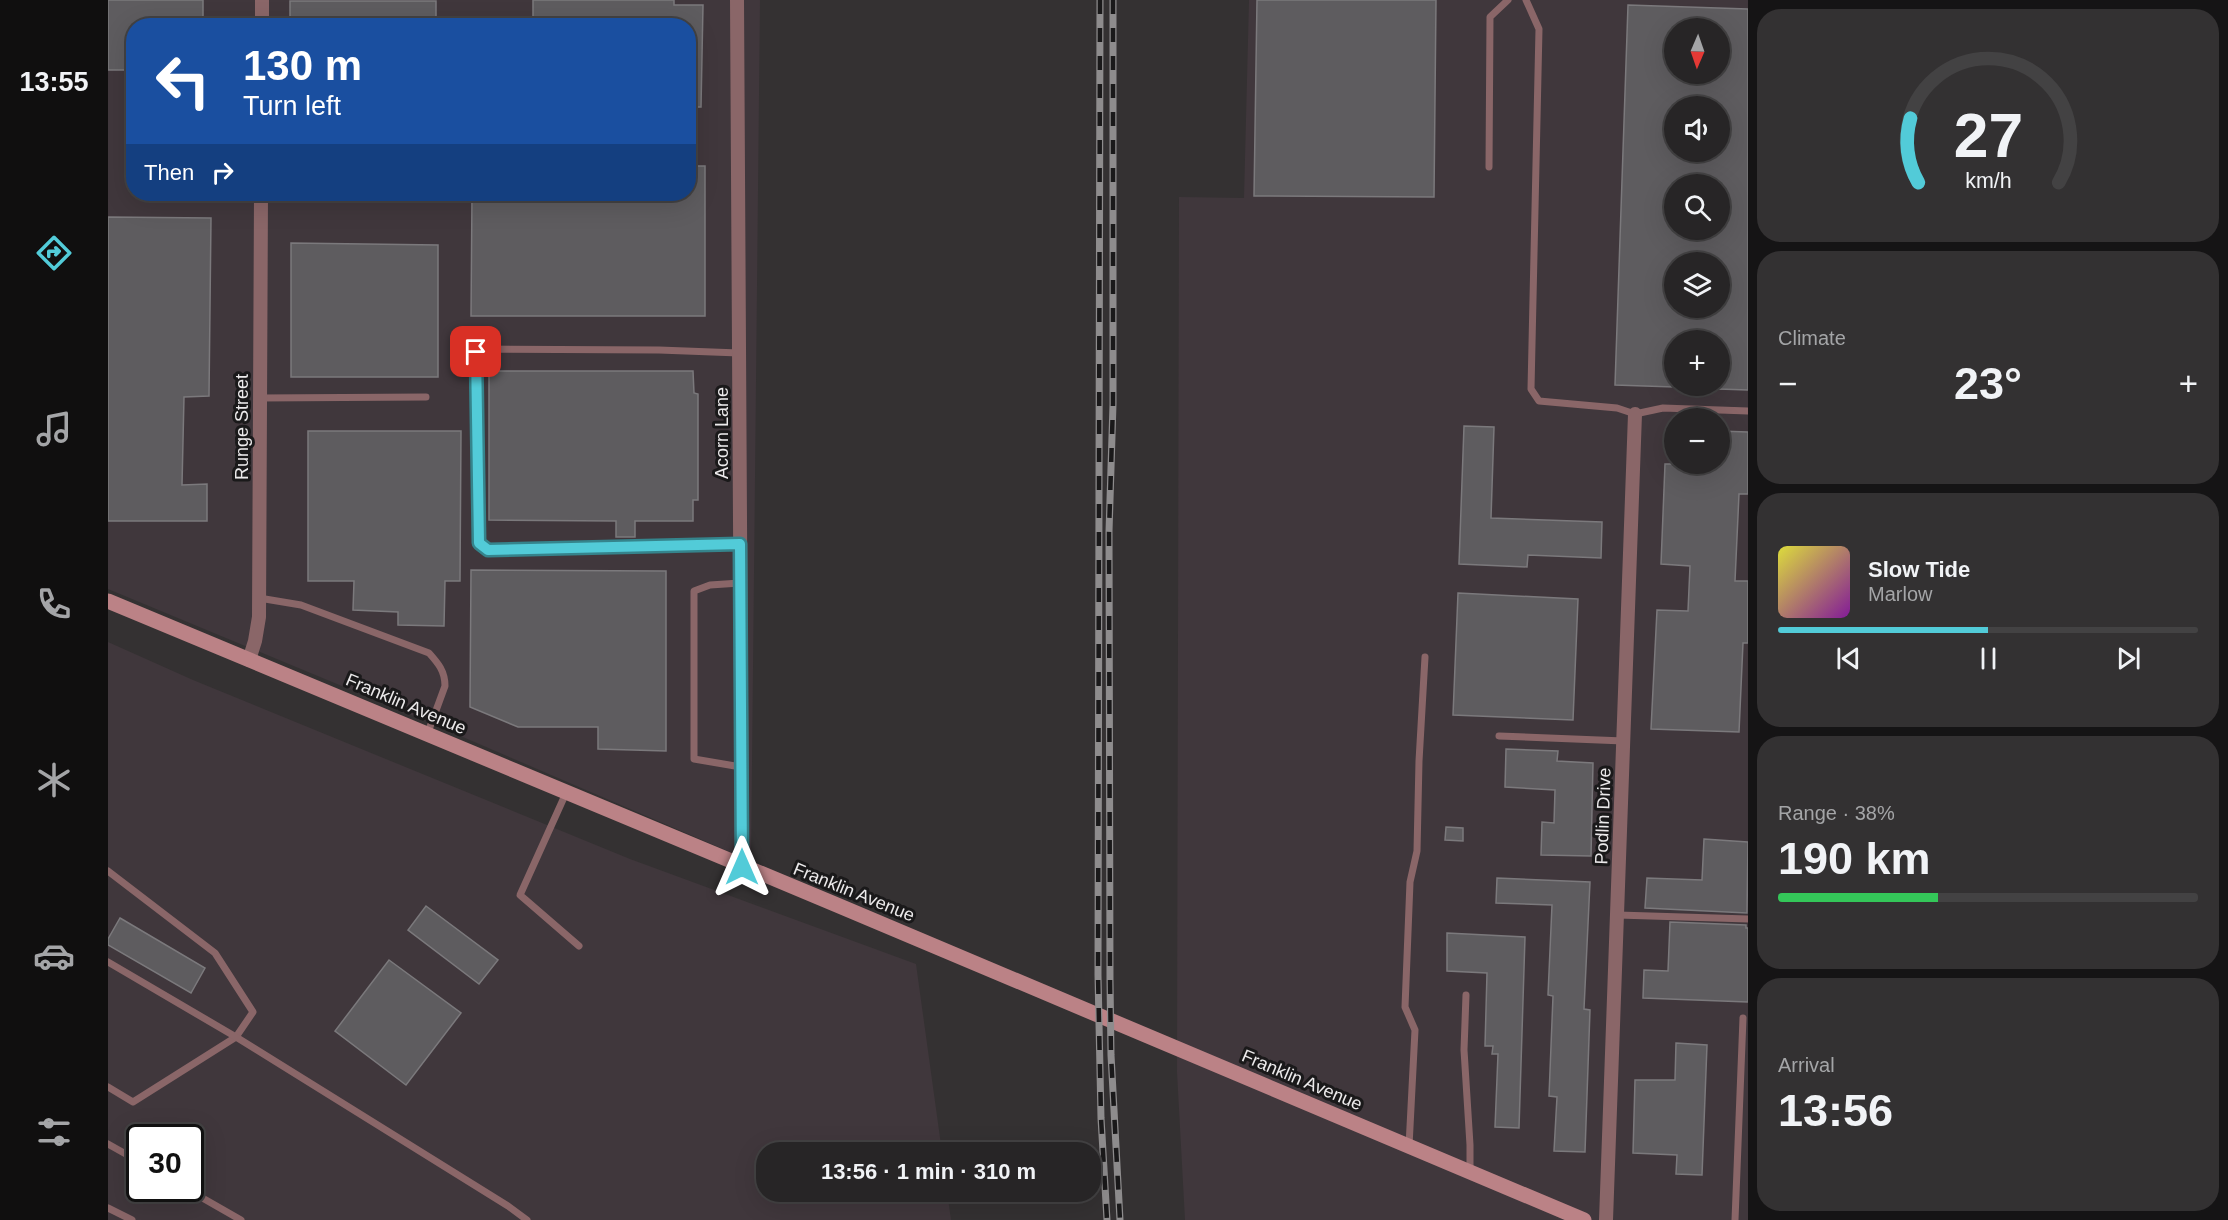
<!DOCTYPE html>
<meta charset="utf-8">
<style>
body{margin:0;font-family:Helvetica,sans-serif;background:#333132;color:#f1f3f6;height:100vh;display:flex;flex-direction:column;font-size:22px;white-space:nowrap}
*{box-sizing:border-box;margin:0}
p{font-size:20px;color:#a4a5a7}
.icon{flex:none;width:33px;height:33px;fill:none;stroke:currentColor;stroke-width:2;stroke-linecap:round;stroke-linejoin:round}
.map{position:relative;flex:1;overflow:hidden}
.panel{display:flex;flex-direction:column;gap:9px;padding:9px;background:#151415;width:480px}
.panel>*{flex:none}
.hud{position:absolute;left:18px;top:18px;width:570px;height:183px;border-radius:24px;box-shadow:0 6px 24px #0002,0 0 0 2px #434243;background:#1a4fa0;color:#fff;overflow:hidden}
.needle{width:39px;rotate:182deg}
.fabs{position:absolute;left:1556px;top:18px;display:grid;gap:12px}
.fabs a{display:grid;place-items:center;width:66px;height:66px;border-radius:50%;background:#272526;box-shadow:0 6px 24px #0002,0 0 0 2px #434243;font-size:30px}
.speed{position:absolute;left:18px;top:1124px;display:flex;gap:12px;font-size:30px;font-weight:700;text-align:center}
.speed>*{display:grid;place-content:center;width:78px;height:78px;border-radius:50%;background:#272526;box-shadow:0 6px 24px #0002,0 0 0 2px #434243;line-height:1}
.speed .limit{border:3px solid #111;border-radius:9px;background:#fff;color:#111}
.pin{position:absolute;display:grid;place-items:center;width:51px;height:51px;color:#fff;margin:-26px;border-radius:12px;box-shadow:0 3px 9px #0006}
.me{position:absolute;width:66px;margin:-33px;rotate:0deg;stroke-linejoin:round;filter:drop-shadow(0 0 4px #0008)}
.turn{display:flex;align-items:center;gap:21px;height:126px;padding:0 18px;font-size:27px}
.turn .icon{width:78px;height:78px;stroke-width:2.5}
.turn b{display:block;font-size:42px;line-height:51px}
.then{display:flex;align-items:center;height:57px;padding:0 18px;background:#0003;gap:12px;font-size:22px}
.big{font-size:45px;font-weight:600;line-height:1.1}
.panel .card{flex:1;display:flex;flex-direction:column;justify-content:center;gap:9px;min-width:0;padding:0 21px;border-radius:24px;background:#333132}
.panel .dial{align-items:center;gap:0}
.dial svg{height:156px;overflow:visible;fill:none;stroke:#434243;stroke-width:7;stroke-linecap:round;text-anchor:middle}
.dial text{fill:#f1f3f6;stroke:none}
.song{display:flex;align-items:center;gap:18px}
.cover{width:72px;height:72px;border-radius:9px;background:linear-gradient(135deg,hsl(60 70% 55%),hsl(290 70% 35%))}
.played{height:6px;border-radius:3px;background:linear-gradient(90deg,#52cbd8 50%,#434243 50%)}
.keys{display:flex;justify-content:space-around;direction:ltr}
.heat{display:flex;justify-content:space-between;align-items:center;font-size:33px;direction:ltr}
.charge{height:9px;border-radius:4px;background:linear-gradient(90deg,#34c759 38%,#434243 0)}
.trip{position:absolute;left:648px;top:1142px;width:345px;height:60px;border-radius:24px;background:#272526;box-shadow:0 6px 24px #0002,0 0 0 2px #434243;font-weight:600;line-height:60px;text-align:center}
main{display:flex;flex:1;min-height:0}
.tab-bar{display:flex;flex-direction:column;width:108px;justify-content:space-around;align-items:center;background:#100f0f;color:#a4a5a7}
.tab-bar .icon{width:42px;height:42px}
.tab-bar .on{color:#52cbd8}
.tab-bar b{font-size:27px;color:#f1f3f6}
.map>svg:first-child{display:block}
.built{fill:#40373c;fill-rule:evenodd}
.building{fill:#5e5c5f;stroke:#7b797c;stroke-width:1.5;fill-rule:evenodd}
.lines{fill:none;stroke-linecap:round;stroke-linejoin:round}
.service{stroke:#8a6668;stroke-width:7}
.minor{stroke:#8a6668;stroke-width:14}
.secondary{stroke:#bb8286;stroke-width:15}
.rail-casing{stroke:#8e8c8d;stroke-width:7}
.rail{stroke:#1a191a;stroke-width:4.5;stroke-dasharray:14;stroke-linecap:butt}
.route-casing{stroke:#35848c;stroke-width:15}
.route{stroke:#52cbd8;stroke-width:10}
.labels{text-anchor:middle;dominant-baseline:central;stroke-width:6;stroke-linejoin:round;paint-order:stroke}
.street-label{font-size:18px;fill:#eceaeb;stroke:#1a191a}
</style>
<main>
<nav class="tab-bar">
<b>13:55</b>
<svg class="icon on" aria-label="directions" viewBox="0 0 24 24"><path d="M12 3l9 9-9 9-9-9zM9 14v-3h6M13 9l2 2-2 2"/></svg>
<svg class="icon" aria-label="music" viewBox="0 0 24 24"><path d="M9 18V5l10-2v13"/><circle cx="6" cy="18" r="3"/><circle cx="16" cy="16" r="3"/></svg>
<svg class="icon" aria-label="phone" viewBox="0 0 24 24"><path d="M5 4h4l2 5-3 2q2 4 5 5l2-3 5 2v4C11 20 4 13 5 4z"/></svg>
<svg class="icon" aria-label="climate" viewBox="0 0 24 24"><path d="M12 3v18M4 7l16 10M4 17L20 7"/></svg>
<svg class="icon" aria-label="car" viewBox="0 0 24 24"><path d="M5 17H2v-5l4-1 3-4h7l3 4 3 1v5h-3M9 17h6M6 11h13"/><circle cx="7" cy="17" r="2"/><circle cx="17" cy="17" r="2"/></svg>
<svg class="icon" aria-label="filters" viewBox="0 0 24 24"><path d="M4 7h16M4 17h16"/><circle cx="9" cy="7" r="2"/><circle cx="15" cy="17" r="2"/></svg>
</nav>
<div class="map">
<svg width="1640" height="1220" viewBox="0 0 1640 1220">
<rect width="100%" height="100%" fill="#343132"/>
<!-- built -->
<g class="built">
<path d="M0,0h652l-9,861 -337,-145 -306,-127zM26,26h554v168h-554z"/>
<path d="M1141,0h499v1220h-563l-8,-148 2,-875 65,1zM1566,28h45v46h-45zM1566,106h45v46h-45zM1566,184h45v46h-45zM1566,262h45v46h-45zM1566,340h45v46h-45zM1566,418h45v46h-45z"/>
<path d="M0,642l85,38 437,179 286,105 26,188h-176v39h181l4,29h-843zM32,1137h50v51h-50z"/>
</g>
<!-- building -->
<g class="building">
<polygon points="0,0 95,0 95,26 26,26 26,70 0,70"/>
<polygon points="425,0 566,0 566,5 595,5 593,107 580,107 580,26 425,26"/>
<polygon points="1149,0 1328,0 1326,197 1146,196"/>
<rect x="182" y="1" width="146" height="25"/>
<path d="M1520,5l120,4v381l-29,-1v-49h-45v47l-59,-2zM1566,28h45v46h-45zM1566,106h45v46h-45zM1566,184h45v46h-45zM1566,262h45v46h-45z"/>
<polygon points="580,166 597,166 597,316 363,316 364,194 580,194"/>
<polygon points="0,217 103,218 101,396 76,397 74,485 99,484 99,521 0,521"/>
<polygon points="183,243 330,245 330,377 183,377"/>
<polygon points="381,371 585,371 586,393 590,394 590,500 585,500 585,521 527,521 527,537 508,537 508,521 381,520"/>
<polygon points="1356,426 1386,427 1383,518 1494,522 1493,558 1420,555 1419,567 1351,564"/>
<polygon points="200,431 353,431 352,581 337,581 336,626 290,625 290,612 245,610 246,581 200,581"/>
<polygon points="1611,431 1640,432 1640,494 1631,494 1627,581 1640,581 1640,643 1635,643 1631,732 1543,729 1549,610 1580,611 1582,566 1553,564 1557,464 1611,464"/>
<polygon points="363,570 558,571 558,751 490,749 490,727 410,727 362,707"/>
<polygon points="1350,593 1470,599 1465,720 1345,715"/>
<polygon points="1398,749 1450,751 1449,761 1485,763 1483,856 1433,855 1434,822 1446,823 1447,790 1397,787"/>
<polygon points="1338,827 1355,828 1355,841 1337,840"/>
<polygon points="1596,839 1640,842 1639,913 1537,908 1539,878 1594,880"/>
<polygon points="1389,878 1482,882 1476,1009 1482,1010 1477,1152 1446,1151 1449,1097 1441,1096 1445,996 1440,995 1444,905 1388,903"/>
<polygon points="318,906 390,960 371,984 300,930"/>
<polygon points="12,918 97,968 83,993 0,945 0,939"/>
<polygon points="1562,922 1638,925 1638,928 1640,928 1640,1002 1535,998 1536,970 1560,971"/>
<polygon points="1339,933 1417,937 1411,1128 1387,1127 1390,1054 1384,1054 1385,1046 1377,1046 1379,973 1339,971"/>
<polygon points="281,960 353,1013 298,1085 227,1031"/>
<polygon points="1568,1043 1599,1045 1594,1175 1568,1174 1569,1155 1525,1153 1527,1080 1567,1080"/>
</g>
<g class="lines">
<!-- service -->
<g class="service">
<polyline points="1418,0 1431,29 1423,389 1431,401 1509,408 1527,414 1555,408 1640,411"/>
<polyline points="1381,167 1382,17 1400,0"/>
<polyline points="631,353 551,350 373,349 368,352 371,543 380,550 632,544"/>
<polyline points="152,398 318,397"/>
<polyline points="632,583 602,585 586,591 586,759 633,767"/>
<path d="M151,598l42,7 128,48c9,10 16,18 16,33l-18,49"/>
<polyline points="1391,736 1516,741"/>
<polyline points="458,793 412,895 471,946"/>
<polyline points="0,871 107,953 145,1012 128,1037 25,1102 0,1087"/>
<polyline points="1510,915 1640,919"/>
<polyline points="0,962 128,1037 400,1206 419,1220"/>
<polyline points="1358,995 1356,1050 1362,1145 1362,1172"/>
<polyline points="0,1144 32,1162"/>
<polyline points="1301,1146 1307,1030 1297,1007 1302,882 1309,851 1311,761 1317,657"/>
<polyline points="77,1188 133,1220"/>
<polyline points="0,1208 24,1220"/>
<polyline points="1627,1220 1635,1018"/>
</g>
<!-- minor -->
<g class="minor">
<polyline points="629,0 634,867"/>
<polyline points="154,26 154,0"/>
<polyline points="141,660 147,641 151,617 153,194"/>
<polyline points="1498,1220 1527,414"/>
</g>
<!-- secondary -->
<polyline class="secondary" points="0,601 729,905 1476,1220"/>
<defs>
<g id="rail">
<polyline points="992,0 990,975 993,1118 999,1220"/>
<polyline points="1005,0 1005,404 1001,532 1002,980 1003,1055 1012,1220"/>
</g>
</defs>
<!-- rail casing -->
<use href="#rail" class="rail-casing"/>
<!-- rail -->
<use href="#rail" class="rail"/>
</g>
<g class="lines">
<defs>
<polyline id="route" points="368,352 371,543 380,550 632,544 634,867"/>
</defs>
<!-- route casing -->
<use href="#route" class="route-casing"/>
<!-- route -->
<use href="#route" class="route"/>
</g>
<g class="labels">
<!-- street labels -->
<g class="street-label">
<text transform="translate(134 427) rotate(-90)">Runge Street</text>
<text transform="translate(614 433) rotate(-90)">Acorn Lane</text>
<text transform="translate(298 704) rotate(23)">Franklin Avenue</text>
<text transform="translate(1495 816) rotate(-88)">Podlin Drive</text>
<text transform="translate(746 892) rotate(22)">Franklin Avenue</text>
<text transform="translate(1194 1080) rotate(23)">Franklin Avenue</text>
</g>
</g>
</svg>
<div class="fabs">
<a><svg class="needle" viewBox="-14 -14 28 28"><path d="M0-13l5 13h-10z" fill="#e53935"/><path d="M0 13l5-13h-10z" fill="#a4a5a7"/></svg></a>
<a><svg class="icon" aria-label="sound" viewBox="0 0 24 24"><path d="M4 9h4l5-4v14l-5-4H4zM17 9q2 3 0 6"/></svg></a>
<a><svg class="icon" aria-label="search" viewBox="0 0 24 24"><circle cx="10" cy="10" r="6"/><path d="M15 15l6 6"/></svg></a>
<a><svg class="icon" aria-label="layers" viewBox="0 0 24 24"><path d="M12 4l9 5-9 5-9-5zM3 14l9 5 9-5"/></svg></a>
<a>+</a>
<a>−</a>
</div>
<div class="speed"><div class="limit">30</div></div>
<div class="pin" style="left:368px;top:352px;background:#d93025"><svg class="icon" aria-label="arrive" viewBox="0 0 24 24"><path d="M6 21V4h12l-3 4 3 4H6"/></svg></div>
<svg class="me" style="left:634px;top:867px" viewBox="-20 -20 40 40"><path d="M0-17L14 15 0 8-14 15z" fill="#52cbd8" stroke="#fff" stroke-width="4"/></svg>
<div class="trip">13:56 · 1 min · 310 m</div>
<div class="hud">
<div class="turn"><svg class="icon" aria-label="left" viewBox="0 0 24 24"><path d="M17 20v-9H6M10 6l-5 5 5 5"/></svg><div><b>130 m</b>Turn left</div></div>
<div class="then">Then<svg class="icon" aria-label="right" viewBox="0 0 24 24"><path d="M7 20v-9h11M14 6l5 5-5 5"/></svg></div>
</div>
</div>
<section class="panel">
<div class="card dial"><svg viewBox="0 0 100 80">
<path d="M14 69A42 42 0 1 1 86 69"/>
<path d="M14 69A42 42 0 0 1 10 36" stroke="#52cbd8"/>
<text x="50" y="56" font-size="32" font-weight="700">27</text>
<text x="50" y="72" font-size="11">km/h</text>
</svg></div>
<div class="card"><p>Climate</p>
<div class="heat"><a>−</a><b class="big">23°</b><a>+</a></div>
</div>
<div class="card">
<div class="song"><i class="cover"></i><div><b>Slow Tide</b><p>Marlow</p></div></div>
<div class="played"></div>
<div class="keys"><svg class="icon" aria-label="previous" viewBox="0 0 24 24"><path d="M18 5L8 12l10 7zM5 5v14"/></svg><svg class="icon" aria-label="pause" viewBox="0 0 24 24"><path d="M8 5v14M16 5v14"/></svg><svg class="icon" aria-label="next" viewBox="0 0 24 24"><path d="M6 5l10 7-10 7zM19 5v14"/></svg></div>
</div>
<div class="card"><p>Range · 38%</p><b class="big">190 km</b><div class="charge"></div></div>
<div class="card"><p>Arrival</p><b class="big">13:56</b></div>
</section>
</main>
